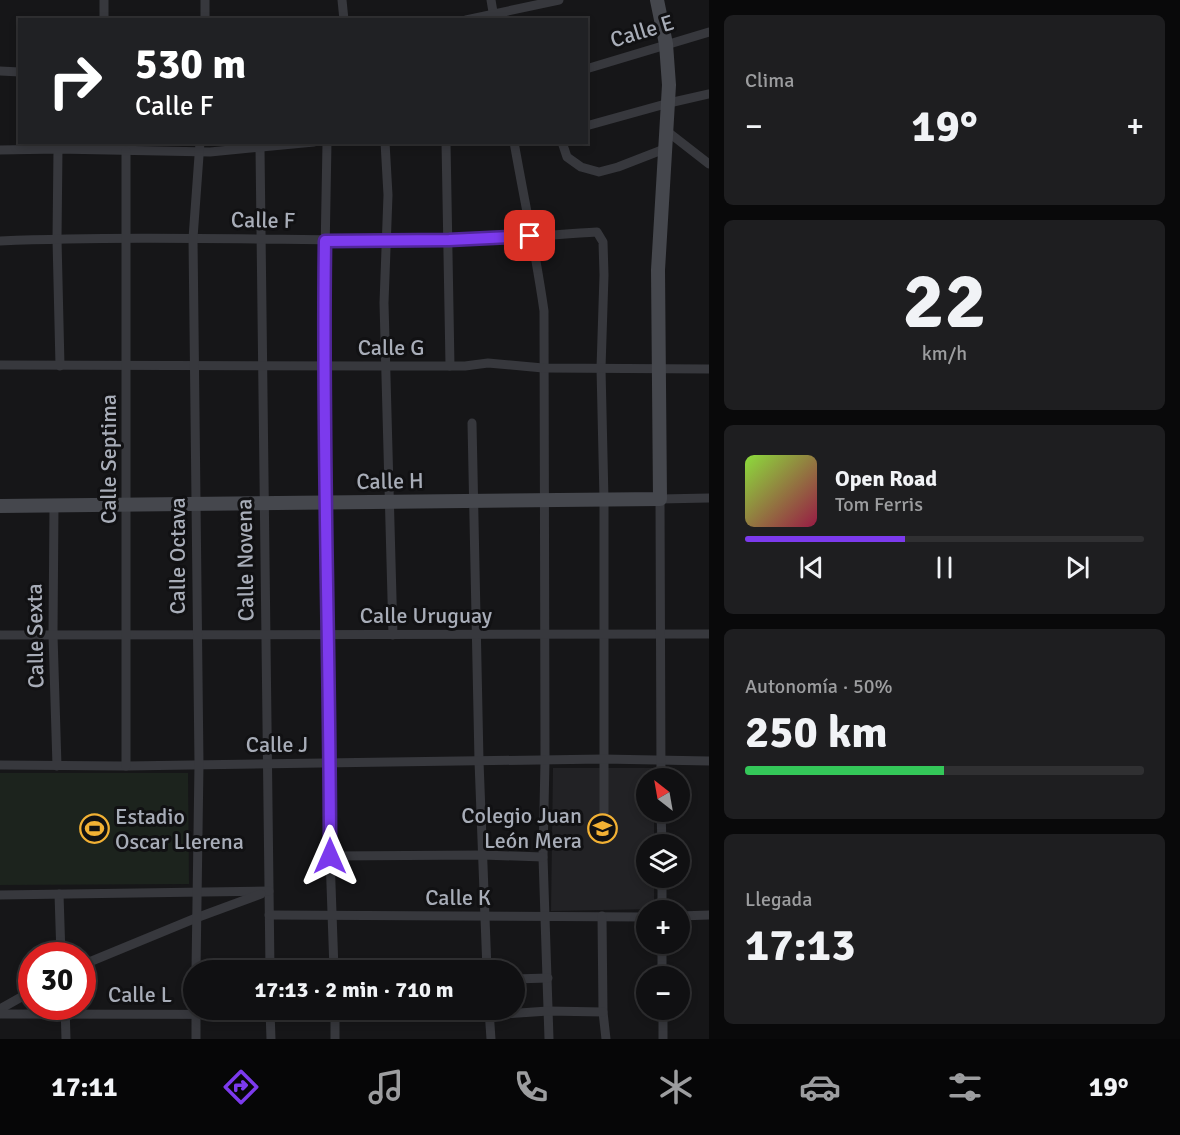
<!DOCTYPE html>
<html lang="es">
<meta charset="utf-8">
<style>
body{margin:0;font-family:Signika,sans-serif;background:#1e1e20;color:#f1f3f6;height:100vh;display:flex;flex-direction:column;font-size:22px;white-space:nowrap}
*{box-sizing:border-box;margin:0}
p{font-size:20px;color:#9c9d9f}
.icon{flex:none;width:33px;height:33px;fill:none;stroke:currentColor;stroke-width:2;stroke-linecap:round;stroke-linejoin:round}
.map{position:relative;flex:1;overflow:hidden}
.drawer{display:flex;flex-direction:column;gap:15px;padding:15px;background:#09090a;width:471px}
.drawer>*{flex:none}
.hud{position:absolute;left:18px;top:18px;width:570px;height:126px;border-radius:0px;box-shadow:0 3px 9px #0003,0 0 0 2px #303032;background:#202124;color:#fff;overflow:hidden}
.needle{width:39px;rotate:329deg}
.controls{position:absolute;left:636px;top:768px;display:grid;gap:12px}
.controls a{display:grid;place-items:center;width:54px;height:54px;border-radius:50%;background:#101012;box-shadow:0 3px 9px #0003,0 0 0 2px #303032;font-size:30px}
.speed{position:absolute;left:18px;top:942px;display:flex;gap:12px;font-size:30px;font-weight:700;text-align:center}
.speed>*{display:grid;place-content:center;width:78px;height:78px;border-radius:50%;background:#101012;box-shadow:0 3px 9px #0003,0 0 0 2px #303032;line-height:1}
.speed .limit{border:9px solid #d22;background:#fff;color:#111}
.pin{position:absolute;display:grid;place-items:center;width:51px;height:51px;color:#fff;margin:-26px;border-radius:12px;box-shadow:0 3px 9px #0006}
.me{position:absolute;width:66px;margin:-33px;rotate:0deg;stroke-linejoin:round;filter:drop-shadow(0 0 4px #0008)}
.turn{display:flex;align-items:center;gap:21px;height:126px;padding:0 18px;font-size:27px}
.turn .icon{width:78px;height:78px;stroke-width:2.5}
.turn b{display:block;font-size:42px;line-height:51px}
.big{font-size:45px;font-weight:800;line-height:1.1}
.drawer .widget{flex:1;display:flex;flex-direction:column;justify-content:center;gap:9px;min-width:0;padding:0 21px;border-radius:9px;background:#1e1e20}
.drawer .dial{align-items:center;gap:0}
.dial b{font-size:78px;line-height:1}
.song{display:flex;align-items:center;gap:18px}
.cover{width:72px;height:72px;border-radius:9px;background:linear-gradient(135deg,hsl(90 70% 55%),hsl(340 70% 35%))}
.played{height:6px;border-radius:3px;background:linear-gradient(90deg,#7c3aed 40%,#303032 40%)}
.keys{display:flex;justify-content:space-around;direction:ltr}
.heat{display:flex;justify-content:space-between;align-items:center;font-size:33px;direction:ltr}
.charge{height:9px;border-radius:4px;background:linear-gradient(90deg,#34c759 50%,#303032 0)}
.trip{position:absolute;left:183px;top:960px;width:342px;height:60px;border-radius:30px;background:#101012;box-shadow:0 3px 9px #0003,0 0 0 2px #303032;font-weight:800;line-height:60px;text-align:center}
.tabs{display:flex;height:96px;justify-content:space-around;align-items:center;background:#060607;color:#9c9d9f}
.tabs .icon{width:42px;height:42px}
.tabs .selected{color:#7c3aed}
.tabs b{font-size:27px;color:#f1f3f6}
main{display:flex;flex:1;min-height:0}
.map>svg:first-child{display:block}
.built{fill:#222225}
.green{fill:#1c231d}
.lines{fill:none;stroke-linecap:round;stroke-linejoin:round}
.street{stroke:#37383d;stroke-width:9}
.secondary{stroke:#45474d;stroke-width:14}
.route-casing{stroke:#51269a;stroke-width:15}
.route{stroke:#7c3aed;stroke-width:10}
.labels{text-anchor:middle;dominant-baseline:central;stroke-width:6;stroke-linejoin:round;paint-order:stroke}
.street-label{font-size:22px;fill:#a8adb8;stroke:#111113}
.poi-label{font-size:22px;fill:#a8adb8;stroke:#111113;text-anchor:end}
</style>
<main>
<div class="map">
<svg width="709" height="1039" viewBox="0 0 709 1039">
<rect width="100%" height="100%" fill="#161618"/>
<!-- built -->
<polygon class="built" points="553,768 654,768 654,778 646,778 646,812 654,812 654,844 646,844 646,878 654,878 654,909 551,911"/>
<!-- green -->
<polygon class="green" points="0,773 188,773 189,884 0,885"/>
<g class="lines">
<!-- street -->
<g class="street">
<polyline points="104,0 104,20"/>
<polyline points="342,0 344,20"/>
<polyline points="491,0 494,18"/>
<polyline points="205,20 205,0"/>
<polyline points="466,20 559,0"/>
<polyline points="586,69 709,32"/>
<polyline points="0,71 20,72"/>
<polyline points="586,126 669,103 709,94"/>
<polyline points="668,132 709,164"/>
<polyline points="327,142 323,366 329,635 330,856 334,970"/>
<polyline points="385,142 388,195 384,303 393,635"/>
<polyline points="446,142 450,366"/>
<path d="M514,142c10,57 22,112 30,169l1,450 -2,96 6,182"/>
<polyline points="562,142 567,157 581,167 599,172 618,167 667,148"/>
<polyline points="260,148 270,970"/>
<polyline points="58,149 57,239 60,366"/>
<polyline points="0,150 58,149 210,152 314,142"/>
<path d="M0,241c149,-6 298,0 447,-1 50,0 101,-5 150,-8l6,10 1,33 -3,93 3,132v312"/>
<polyline points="0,365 386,366 465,366 488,363 543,368 709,369"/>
<polyline points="472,423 479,761 487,970"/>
<polyline points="54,505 53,635 57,766"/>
<polyline points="0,635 709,634"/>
<polyline points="0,765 126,766 603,759 709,761"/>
<polyline points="126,766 126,151"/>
<polyline points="661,778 660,499 709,498"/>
<polyline points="661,812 662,844"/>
<polyline points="330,856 483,855 543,857"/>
<polyline points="662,878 662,910"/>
<polyline points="59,894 61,956"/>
<polyline points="0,895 269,891"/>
<polyline points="269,915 646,917"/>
<polyline points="602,916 603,1012 606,1039"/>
<polyline points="680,916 709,915"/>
<polyline points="662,944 662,976"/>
<polyline points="82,965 196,918 261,894"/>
<polyline points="196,970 199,764 193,238 200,142"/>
<polyline points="514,979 548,978"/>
<polyline points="65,1006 66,1039"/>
<polyline points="0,1009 32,991"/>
<polyline points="270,1010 271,1039"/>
<polyline points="335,1010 335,1039"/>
<polyline points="489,1010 491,1039"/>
<polyline points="663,1010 663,1039"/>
<polyline points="0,1014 490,1015 548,1011 603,1012"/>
<polyline points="196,1039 196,1010"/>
</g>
<!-- secondary -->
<polyline class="secondary" points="0,506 660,499 658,270 669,85 666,44 657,0"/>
</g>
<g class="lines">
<defs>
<path id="route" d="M330,856c0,-205 -8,-410 -5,-615l124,-1 81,-4"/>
</defs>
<!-- route casing -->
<use href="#route" class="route-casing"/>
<!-- route -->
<use href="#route" class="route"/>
</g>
<!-- icons -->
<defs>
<symbol id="university-ring" viewBox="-11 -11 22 22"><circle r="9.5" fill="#111113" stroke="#f2b134" stroke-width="1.5"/><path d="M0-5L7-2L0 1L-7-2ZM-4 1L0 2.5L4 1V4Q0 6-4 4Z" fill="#f2b134"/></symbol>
<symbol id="stadium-ring" viewBox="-11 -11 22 22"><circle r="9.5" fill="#111113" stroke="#f2b134" stroke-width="1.5"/><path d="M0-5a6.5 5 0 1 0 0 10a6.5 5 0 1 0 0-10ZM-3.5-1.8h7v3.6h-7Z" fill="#f2b134"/></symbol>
</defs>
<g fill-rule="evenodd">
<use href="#university-ring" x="586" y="812" width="33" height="33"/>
<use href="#stadium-ring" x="78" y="812" width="33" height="33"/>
</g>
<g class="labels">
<!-- street labels -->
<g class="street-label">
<text transform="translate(642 31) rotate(-17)">Calle E</text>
<text transform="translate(263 220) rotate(1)">Calle F</text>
<text x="391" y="347">Calle G</text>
<text transform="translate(108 459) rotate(-90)">Calle Septima</text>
<text transform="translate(390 481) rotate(-1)">Calle H</text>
<text transform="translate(177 556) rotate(-90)">Calle Octava</text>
<text transform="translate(245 560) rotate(-91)">Calle Novena</text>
<text x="426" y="615">Calle Uruguay</text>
<text transform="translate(35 636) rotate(-91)">Calle Sexta</text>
<text x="277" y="744">Calle J</text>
<text x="458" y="897">Calle K</text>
<text x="140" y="994">Calle L</text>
</g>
<!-- poi labels -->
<g class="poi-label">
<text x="582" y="815">Colegio Juan<tspan x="582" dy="25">León Mera</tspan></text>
<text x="115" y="816" text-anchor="start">Estadio<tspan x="115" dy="25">Oscar Llerena</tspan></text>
</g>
</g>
</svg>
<div class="controls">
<a><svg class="needle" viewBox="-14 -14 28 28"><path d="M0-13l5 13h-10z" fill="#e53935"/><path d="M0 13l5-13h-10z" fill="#9c9d9f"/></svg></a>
<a><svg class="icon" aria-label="layers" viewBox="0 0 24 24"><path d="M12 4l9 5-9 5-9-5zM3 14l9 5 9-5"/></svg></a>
<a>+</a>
<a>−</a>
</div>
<div class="speed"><div class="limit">30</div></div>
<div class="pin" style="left:530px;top:236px;background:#d93025"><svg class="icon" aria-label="arrive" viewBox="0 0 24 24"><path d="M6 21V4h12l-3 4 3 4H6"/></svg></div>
<svg class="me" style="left:330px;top:856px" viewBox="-20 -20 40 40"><path d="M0-17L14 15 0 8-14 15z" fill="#7c3aed" stroke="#fff" stroke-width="4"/></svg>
<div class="trip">17:13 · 2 min · 710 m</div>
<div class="hud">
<div class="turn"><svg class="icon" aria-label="right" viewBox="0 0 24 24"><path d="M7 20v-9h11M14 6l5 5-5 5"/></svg><div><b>530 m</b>Calle F</div></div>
</div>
</div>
<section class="drawer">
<div class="widget"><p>Clima</p>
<div class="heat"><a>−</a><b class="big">19°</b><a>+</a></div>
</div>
<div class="widget dial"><b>22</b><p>km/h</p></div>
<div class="widget">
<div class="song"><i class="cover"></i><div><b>Open Road</b><p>Tom Ferris</p></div></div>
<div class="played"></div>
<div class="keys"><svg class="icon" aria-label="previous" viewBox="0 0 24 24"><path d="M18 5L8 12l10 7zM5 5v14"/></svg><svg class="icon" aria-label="pause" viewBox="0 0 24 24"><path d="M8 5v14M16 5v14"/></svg><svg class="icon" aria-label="next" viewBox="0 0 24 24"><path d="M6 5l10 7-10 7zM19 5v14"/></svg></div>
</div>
<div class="widget"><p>Autonomía · 50%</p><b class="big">250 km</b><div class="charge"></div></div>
<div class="widget"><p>Llegada</p><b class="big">17:13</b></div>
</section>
</main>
<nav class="tabs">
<b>17:11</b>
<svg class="icon selected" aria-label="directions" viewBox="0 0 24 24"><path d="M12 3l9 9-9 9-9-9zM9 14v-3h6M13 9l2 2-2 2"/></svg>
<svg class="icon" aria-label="music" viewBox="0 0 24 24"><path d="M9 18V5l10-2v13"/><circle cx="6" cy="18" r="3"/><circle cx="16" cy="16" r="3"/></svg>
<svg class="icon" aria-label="phone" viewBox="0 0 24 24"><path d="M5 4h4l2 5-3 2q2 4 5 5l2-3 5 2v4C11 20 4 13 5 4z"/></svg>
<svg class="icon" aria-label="climate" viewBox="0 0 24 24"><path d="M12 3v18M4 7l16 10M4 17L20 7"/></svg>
<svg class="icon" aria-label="car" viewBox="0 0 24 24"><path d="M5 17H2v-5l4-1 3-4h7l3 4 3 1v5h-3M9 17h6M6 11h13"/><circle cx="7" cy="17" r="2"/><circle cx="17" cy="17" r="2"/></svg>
<svg class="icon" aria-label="filters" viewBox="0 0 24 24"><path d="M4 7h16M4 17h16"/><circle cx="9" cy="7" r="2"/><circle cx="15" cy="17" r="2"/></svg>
<b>19°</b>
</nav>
